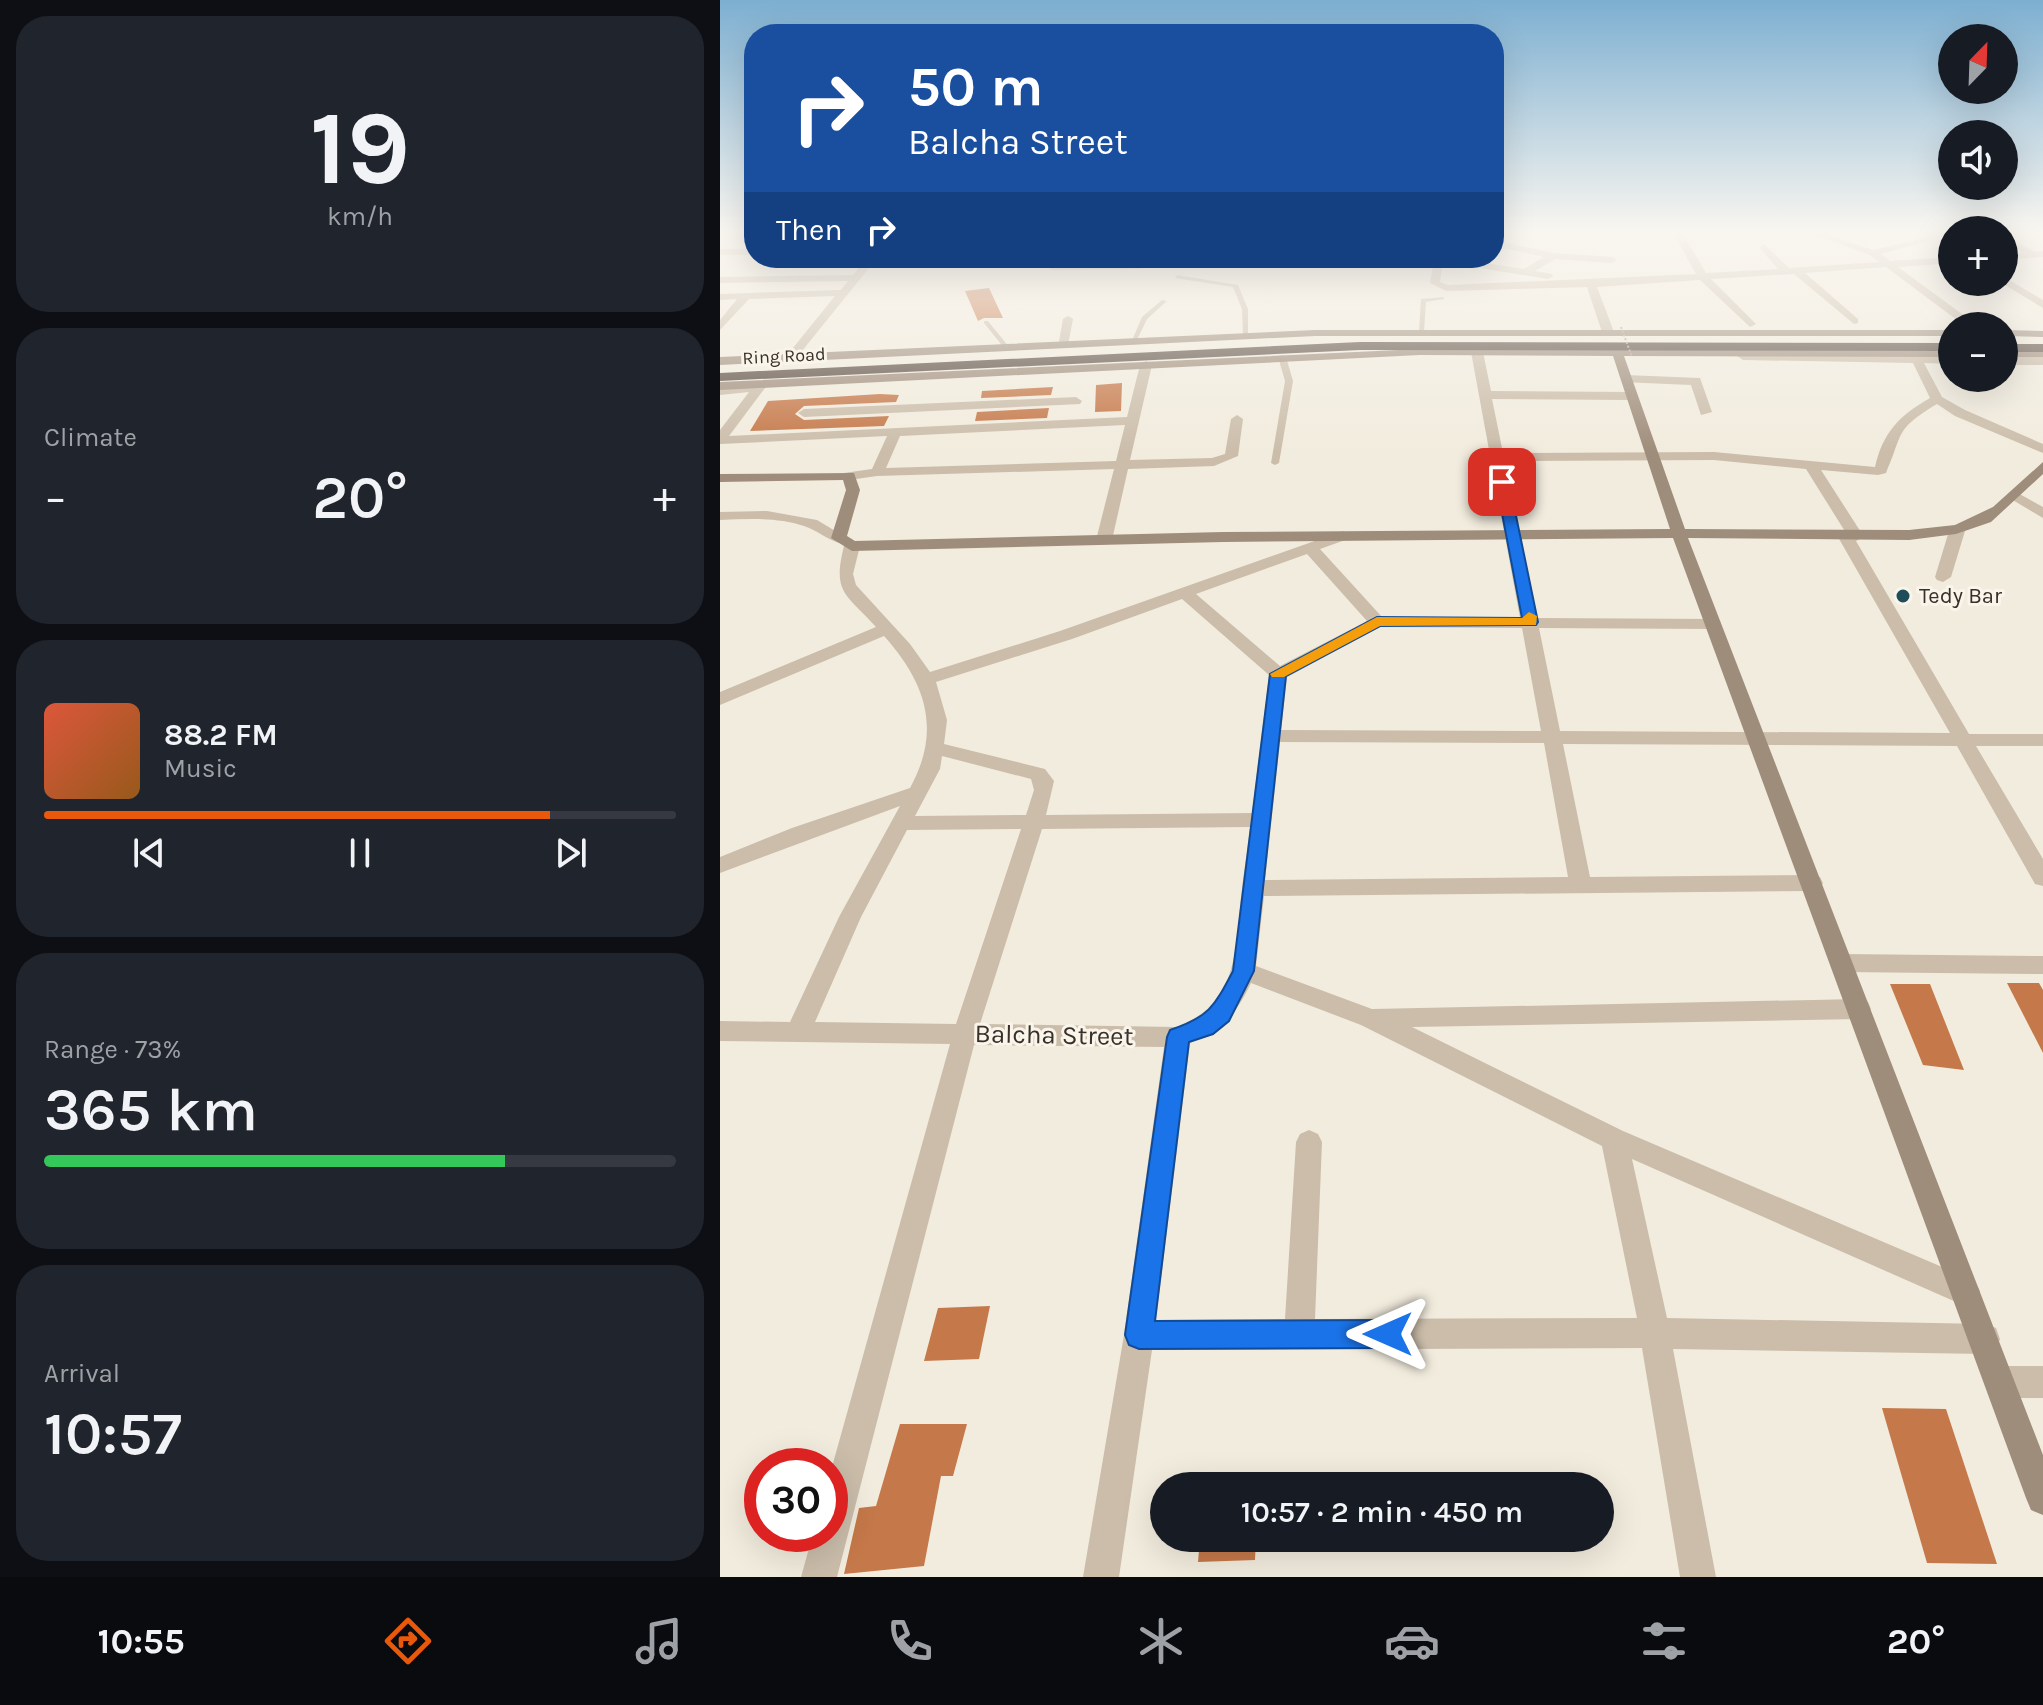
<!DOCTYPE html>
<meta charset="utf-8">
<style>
body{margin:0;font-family:Karla,sans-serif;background:#20242c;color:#f1f3f6;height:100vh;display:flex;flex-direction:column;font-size:30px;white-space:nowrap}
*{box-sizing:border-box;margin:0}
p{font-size:26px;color:#9ea1a6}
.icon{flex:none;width:44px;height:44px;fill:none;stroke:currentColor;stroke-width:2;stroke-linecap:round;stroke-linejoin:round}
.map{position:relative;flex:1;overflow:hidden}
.details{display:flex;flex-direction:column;gap:16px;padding:16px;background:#0d0f14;width:720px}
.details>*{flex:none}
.top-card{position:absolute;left:24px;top:24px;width:760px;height:244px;border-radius:32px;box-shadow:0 8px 32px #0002;background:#1a4fa0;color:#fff;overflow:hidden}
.needle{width:52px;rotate:23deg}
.buttons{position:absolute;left:1218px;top:24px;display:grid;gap:16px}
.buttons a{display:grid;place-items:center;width:80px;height:80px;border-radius:50%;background:#171b24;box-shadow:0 8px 32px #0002;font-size:40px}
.speed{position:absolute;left:24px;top:1448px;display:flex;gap:16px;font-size:40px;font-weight:700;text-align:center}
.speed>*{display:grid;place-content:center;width:104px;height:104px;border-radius:50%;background:#171b24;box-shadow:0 8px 32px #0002;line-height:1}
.speed .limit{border:12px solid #d22;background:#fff;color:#111}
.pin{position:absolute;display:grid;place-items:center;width:68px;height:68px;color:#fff;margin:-34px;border-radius:16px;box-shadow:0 4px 12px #0006}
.me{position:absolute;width:88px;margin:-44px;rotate:270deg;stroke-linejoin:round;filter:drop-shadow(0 0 6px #0008)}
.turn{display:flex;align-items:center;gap:28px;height:168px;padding:0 32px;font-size:36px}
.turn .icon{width:104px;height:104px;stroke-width:2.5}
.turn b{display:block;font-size:56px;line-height:68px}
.then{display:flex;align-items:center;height:76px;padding:0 32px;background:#0003;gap:16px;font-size:30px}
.big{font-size:60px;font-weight:600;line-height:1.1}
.details .card{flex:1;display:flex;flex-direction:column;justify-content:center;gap:12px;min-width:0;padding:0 28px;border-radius:32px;background:#20242c}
.details .dial{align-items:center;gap:0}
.dial b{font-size:104px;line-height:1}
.song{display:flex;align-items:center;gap:24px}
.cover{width:96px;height:96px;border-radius:12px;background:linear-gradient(135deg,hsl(10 70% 55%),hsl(30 70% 35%))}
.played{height:8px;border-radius:4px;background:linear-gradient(90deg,#ea580c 80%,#363941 80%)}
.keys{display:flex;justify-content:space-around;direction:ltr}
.heat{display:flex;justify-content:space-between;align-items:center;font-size:44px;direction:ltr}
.charge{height:12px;border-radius:6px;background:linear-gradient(90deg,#34c759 73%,#363941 0)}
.trip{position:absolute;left:430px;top:1472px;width:464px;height:80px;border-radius:40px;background:#171b24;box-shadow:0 8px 32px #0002;font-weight:600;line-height:80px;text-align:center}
.menu{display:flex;height:128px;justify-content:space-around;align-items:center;background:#090b0e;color:#9ea1a6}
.menu .icon{width:56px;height:56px}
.menu .active{color:#ea580c}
.menu b{font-size:36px;color:#f1f3f6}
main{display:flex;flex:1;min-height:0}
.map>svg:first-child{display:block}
.building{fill:#c57849}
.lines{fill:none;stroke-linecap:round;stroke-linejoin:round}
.lane{fill:#cbbdaa;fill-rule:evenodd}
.street{fill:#cbbdaa;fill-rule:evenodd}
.secondary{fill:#9f8d7b;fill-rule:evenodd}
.highway{fill:#594b40;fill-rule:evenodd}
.path-bridge{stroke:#b7a894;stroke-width:2;stroke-dasharray:2 2;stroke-linecap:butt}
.route{fill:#1a73e8;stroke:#114b97;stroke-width:2}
.slow{fill:#f59e0b}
.poi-dot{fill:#1f4e5a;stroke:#faf5eb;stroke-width:3}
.labels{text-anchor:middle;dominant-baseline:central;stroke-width:6;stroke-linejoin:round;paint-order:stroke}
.far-street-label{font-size:18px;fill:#383029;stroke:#faf5eb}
.poi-label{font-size:22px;fill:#383029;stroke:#faf5eb;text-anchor:start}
.near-street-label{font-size:26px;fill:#383029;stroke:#faf5eb}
</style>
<main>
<section class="details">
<div class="card dial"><b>19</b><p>km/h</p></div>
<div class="card"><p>Climate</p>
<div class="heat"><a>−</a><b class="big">20°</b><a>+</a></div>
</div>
<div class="card">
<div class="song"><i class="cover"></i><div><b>88.2 FM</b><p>Music</p></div></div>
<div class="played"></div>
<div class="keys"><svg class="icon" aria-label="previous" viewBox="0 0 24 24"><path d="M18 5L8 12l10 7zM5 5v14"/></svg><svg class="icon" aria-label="pause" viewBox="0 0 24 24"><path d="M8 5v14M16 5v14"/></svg><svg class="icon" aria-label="next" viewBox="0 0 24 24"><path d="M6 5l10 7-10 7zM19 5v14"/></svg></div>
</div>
<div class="card"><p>Range · 73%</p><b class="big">365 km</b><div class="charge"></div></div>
<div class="card"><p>Arrival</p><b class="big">10:57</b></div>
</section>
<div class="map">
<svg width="1323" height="1577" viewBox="0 0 1323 1577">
<rect width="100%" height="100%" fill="#f2ecde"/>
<!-- building -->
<g class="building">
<polygon points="269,288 283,318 264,318 258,321 245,291"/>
<polygon points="402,383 401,411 375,412 376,385"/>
<polygon points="333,387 331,395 261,398 262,391"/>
<polygon points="160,394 179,395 176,402 84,406 75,414 84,420 169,416 164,426 30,431 48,401"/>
<polygon points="329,408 327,418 255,421 257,412"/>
<polygon points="1287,983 1319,983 1323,990 1323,1053"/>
<polygon points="1170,984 1210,984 1244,1070 1203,1065"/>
<polygon points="270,1306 259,1359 204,1361 218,1308"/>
<polygon points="1162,1408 1226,1409 1277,1564 1207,1563"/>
<polygon points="180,1424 247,1424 233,1476 221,1476 204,1566 124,1574 139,1508 156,1506"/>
<polygon points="480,1538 536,1538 535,1560 478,1562"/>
</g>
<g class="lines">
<!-- lane -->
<g class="lane">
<polygon points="457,275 518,285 528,309 528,337 523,336 522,309 513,287 455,278"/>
<polygon points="724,297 724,299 706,302 704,331 699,332 701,299"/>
<polygon points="442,300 447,301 427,319 416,342 411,343 422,317"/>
<polygon points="264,321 268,321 289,347 289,349 285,349 264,323"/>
<polygon points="562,355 566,357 573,381 559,463 555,465 551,463 565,381 558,357"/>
</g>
<!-- street -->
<g class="street">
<polygon points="957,232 962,232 986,273 1058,269 1039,247 1044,244 1069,268 1159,262 1150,255 1086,232 1100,232 1153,250 1212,236 1212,240 1161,254 1170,261 1232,257 1232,263 1178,267 1257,325 1245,326 1166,267 1085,273 1138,319 1138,323 1134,324 1074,274 991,279 1036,324 1030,327 980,280 877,287 894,332 888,335 882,332 867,287 726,291 710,283 714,261 709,258 733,258 804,269 824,257 774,246 774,240 833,253 892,257 897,260 892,263 835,259 815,271 832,274 833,276 828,279 723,262 720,282 728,285 976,274 954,234"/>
<polygon points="1284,234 1315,252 1323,251 1323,257 1284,260 1284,254 1303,253 1284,241"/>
<rect x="0" y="249" width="34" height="6"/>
<polygon points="147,258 157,258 74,361 64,359 115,296 29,299 0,330 0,320 17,299 0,300 0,294 121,290 128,281 0,283 0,277 133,275"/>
<polygon points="470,258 506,258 418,269 332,270 327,267 332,264 418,263"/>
<polygon points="1284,277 1323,300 1323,308 1280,282 1284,282"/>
<polygon points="348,316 353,319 348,345 338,347 343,319"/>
<path d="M757,349l6,3 8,39 140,1 6,4 -6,4 -139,-1 11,54 211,-1 161,15c8,-35 25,-52 55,-69l-17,-35 -170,-3 -6,-4 2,-2 213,2v8l-28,-1 18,34 23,13 78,34v9l-88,-37 -18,-12c-43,26 -33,28 -51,69l-8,2 -57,-5 43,67 -8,4 113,193h74v12h-67l67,113v27l-8,-2 -78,-138 -394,-2 27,133 222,-2 8,2 3,6 -3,6 -8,2 -548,5 -8,70 116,43 487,-10 9,3 3,7 -3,7 -9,3 -447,8 211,104 352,150 5,10 -5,10 -10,5 -333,-147 35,159 318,6 11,4 4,11 -4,11 -11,4 -312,-5 43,228h-36l-38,-229 -490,2 -33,227h-36l41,-242 40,-288 -190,-2 -137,532h-36l12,-43h17v-60l120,-430 -230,-3v-20l70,1 49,-105 61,-111 -180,67v-16l72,-29 118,-40c32,-58 16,-105 -26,-152l-164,69v-13l156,-65c-30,-34 -44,-33 -32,-81l8,-5 8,5 -7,28 3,11 54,59 20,28 130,-41 283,-100 8,5 -3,3 -28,10 62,68 138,1 -49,-266zM994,460l92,9 40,64 -8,4 112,196 -390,-2 -21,-103 174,1 8,-5 -8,-5 -176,-1 -32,-157zM587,554l60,67 -87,45 -84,-72zM462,599l87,76 -17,138 -206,2 8,-34 -9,-12 -101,-25 3,-24 -11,-38 136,-43zM660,627l142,1 19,103 -260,-1 6,-53zM560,742l264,1 24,134 -303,3zM222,756l89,23 3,11 -8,25 -111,1 25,-47zM530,827c-2,21 -6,43 -8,62 -7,56 -1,114 -65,138l-197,-3 62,-195zM301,829l-65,195 -141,-2 46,-105 46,-87zM531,983l110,42 241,121 35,172 -322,1 7,-177 -4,-8 -9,-4 -9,4 -4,8 -11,177 -129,1 34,-277c32,-12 46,-29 61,-60z"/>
<rect x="1284" y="357" width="39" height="8"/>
<path d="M426,361l6,4 -22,95 82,-2 13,-4 6,-35 6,-4 6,4 -5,37 -24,10 -86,3 -16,71 -8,5 -8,-5 18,-71 -237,7 -28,4 -7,-4 2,-3 28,-4 15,-33 -167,8v-14l29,-38 -29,3v-8l35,-2 7,-5 6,4 -39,52 398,-19 13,-52zM405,425l-9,36 -230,7 14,-32z"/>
<polygon points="906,375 980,378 992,412 981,415 971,385 902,382 902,376"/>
<polygon points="356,397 362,401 360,404 84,417 78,413 84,409"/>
<polygon points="1296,492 1323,507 1323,518 1291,499 1289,496"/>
<path d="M47,511l50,9 30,18 -8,5c-12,-4 -23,-13 -35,-17 -27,-9 -56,-7 -84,-6v-8z"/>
<polygon points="1237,526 1245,531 1231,577 1223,582 1217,580 1215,577 1229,531"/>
<polygon points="1122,954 1323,956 1323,974 1122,972 1114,969 1110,963 1114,957"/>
<polygon points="1281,1366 1323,1366 1323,1398 1281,1398 1270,1393 1265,1382 1270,1371"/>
</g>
<!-- secondary -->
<g class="secondary">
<polygon points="595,330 1232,330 1232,336 595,336 0,365 0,357"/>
<polygon points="1284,330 1323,331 1323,337 1284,336"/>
<polygon points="700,349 1232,351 1232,357 904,356 965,529 1189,530 1235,525 1273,507 1323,462 1323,474 1271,522 1236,534 1189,540 968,538 1323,1455 1323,1515 1311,1510 1306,1498 953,538 503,542 132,551 111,538 126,490 123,480 0,482 0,474 134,473 140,490 127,536 135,541 503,532 950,529 893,356 700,355 0,390 0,382"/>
<rect x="1284" y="351" width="39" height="6"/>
</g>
<!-- highway -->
<g class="highway">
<polygon points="640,342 1232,343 1232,351 640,350 0,381 0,373"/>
<rect x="1284" y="344" width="39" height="8"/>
</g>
<!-- path-bridge -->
<polyline class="path-bridge" points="901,327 912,357"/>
</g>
<!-- sky -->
<linearGradient id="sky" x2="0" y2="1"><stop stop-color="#7dafd1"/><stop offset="0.51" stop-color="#f9f6f0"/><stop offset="1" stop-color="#f9f6f0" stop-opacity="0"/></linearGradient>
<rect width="1323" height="453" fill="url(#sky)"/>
<!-- route -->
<path class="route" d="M782,479l7,3 29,140 -2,3 -156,1 -94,50 -32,295 -25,50 -16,13 -24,8 -34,279 233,-1 10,4 4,10 -4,10 -10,4 -249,1 -10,-4 -4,-10 42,-298 3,-7c39,-13 44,-23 63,-59l37,-297 107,-57 145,1 -26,-136z"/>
<!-- slow -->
<polygon class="slow" points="809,612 817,616 816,625 660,626 564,677 552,677 550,674 657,617 802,618"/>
<!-- markers -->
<circle class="poi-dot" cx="1183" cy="596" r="8"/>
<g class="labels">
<!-- far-street labels -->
<g class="far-street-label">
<text transform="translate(64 356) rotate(-3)">Ring Road</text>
</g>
<!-- poi labels -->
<g class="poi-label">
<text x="1199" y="596">Tedy Bar</text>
</g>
<!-- near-street labels -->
<g class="near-street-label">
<text transform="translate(334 1035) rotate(1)">Balcha Street</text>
</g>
</g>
</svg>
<div class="buttons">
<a><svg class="needle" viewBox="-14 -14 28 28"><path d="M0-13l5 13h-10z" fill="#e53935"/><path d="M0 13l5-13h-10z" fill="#9ea1a6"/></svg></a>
<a><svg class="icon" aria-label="sound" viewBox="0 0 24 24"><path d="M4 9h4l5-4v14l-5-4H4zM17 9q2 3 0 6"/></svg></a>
<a>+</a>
<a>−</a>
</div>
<div class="speed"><div class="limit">30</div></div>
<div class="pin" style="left:782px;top:482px;background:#d93025"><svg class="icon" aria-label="arrive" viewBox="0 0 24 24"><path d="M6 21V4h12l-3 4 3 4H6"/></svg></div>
<svg class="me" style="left:668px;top:1334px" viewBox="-20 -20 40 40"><path d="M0-17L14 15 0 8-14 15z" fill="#1a73e8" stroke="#fff" stroke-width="4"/></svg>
<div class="trip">10:57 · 2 min · 450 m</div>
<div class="top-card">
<div class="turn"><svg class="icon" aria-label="right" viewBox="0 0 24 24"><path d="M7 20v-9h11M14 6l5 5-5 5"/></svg><div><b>50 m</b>Balcha Street</div></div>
<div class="then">Then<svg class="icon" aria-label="right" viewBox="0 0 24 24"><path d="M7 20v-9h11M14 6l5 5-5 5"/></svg></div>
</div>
</div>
</main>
<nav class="menu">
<b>10:55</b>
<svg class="icon active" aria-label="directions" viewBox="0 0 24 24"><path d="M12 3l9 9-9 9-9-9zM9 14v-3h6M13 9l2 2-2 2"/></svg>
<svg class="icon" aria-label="music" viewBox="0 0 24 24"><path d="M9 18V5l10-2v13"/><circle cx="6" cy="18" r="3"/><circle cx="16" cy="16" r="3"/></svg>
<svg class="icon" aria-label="phone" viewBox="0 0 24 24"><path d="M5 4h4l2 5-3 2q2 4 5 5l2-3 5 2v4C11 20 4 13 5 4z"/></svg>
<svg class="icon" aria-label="climate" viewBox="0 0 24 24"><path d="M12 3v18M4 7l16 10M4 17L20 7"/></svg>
<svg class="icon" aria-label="car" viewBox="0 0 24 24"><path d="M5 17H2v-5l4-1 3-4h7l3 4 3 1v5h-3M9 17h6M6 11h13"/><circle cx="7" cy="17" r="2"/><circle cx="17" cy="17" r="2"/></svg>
<svg class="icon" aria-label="filters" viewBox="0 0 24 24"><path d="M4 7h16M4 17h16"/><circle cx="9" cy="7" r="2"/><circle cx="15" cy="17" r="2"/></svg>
<b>20°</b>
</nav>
